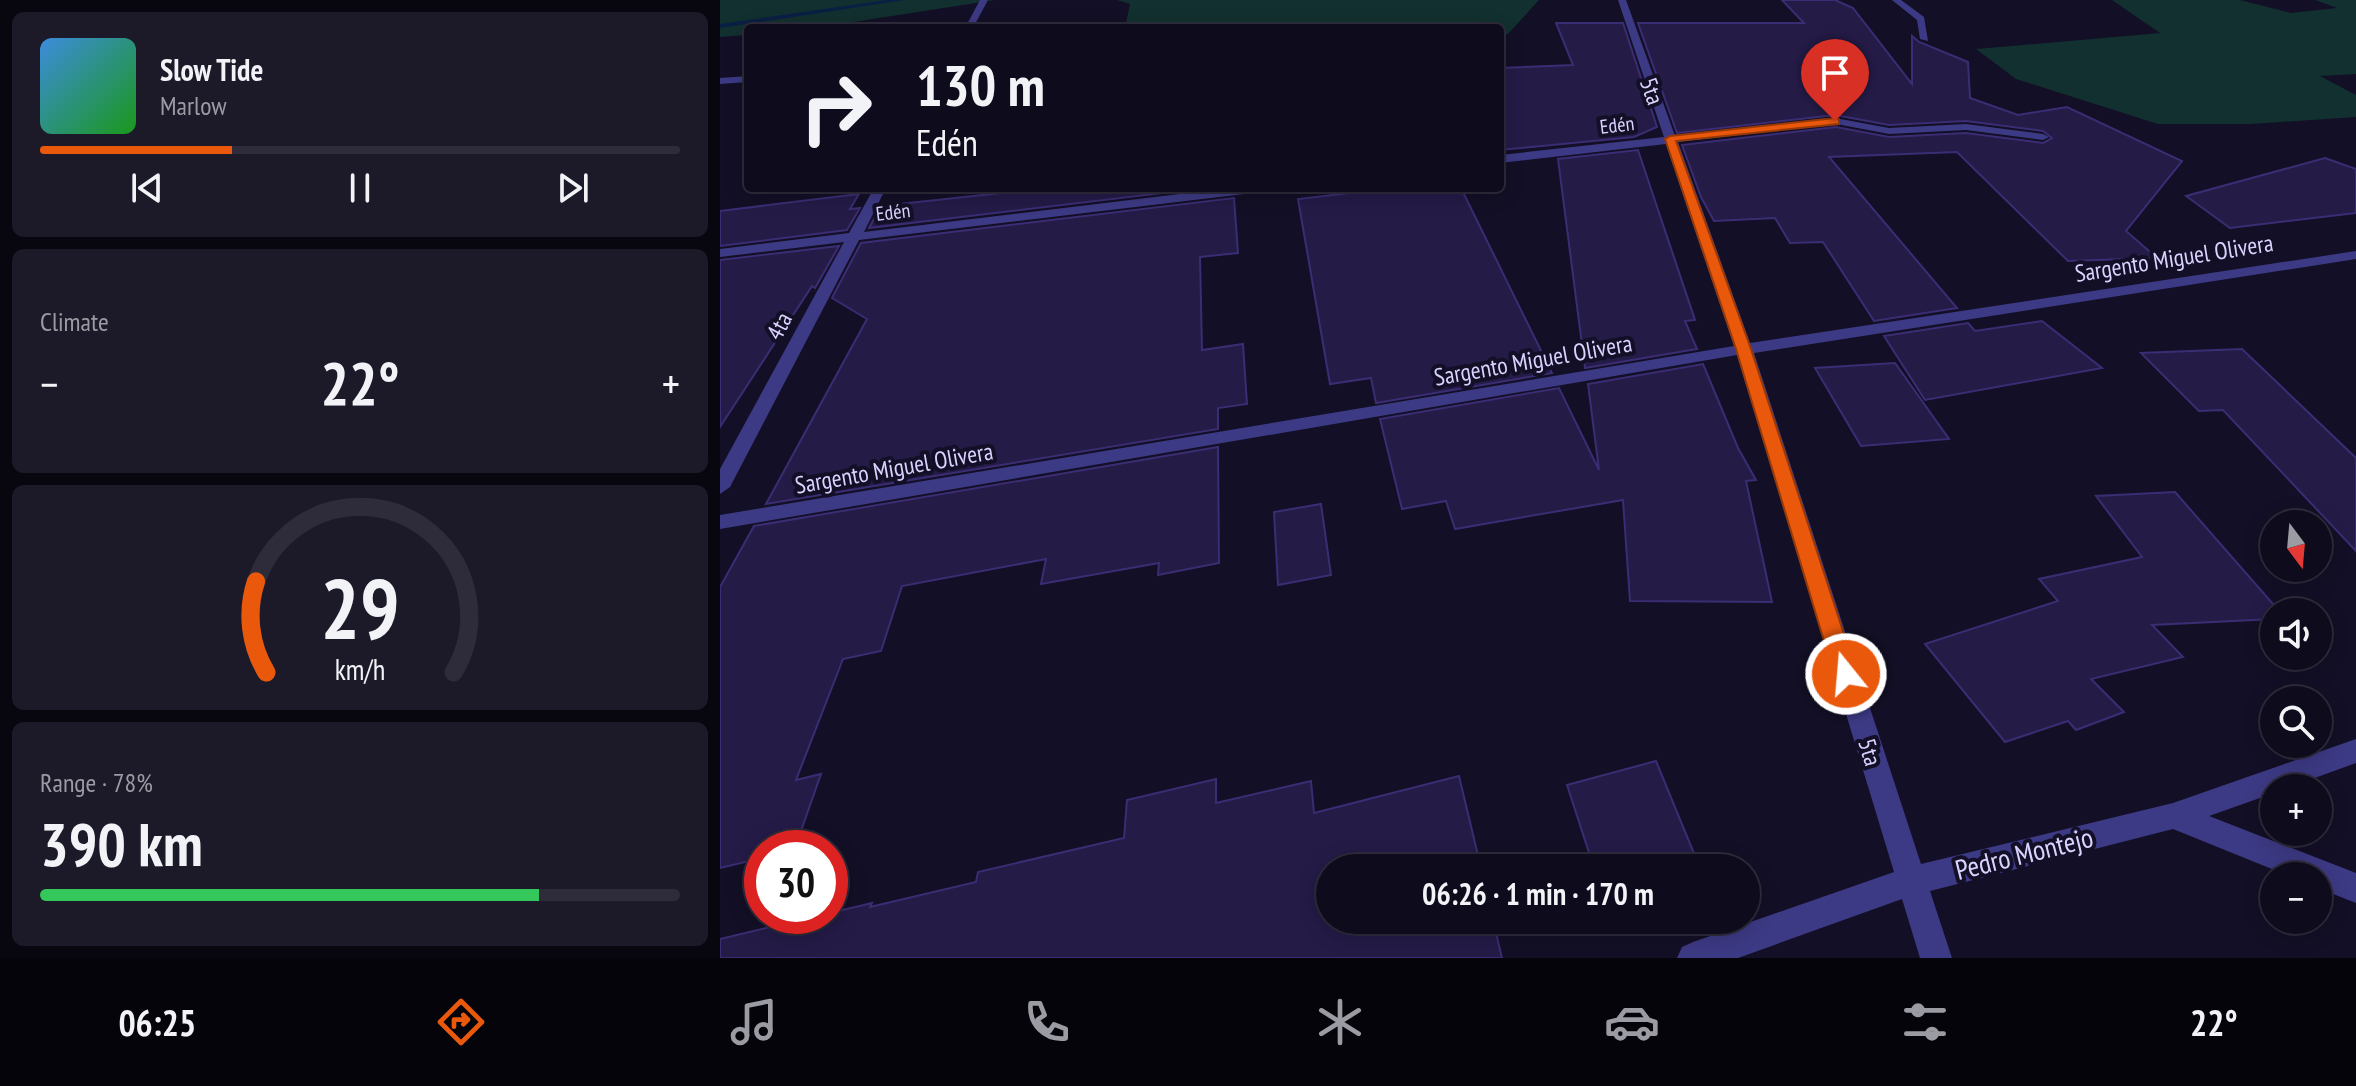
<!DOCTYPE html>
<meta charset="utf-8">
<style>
body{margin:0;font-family:"PT Sans Narrow",sans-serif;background:#1c1929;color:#f1f3f6;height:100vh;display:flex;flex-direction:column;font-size:30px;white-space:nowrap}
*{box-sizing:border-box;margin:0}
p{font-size:26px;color:#9b9ba3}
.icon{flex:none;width:44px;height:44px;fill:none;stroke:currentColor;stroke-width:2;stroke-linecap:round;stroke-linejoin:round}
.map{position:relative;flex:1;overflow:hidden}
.side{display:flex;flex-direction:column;gap:12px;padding:12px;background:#08060f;width:720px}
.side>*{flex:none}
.banner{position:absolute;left:24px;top:24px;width:760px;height:168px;border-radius:8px;box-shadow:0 4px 20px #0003,0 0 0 2px #2e2b3b;background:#0e0b1c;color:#f1f3f6;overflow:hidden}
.needle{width:52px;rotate:164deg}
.controls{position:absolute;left:1540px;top:510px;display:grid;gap:16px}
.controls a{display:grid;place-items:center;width:72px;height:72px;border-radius:50%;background:#0e0b1c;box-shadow:0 4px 20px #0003,0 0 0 2px #2e2b3b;font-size:40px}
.speed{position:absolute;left:24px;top:830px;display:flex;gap:16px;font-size:40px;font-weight:700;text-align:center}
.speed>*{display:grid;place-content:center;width:104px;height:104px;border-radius:50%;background:#0e0b1c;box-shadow:0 4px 20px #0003,0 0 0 2px #2e2b3b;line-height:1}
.speed .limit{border:12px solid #d22;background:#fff;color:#111}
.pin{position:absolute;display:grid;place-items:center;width:68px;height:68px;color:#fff;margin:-82px -34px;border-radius:50% 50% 50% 0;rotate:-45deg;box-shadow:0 0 8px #0007}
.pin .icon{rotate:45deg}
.me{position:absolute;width:88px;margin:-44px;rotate:343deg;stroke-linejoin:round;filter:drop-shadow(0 0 6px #0008)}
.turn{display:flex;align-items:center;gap:28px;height:168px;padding:0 40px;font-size:36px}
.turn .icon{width:104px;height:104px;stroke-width:2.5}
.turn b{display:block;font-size:56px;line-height:68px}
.big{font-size:60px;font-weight:600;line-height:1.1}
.side .tile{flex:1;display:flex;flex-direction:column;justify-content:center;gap:12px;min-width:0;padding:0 28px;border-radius:12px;background:#1c1929}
.side .dial{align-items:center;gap:0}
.dial svg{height:208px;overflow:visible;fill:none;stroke:#2e2b3b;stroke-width:7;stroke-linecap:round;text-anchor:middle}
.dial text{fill:#f1f3f6;stroke:none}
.song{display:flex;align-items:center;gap:24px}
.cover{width:96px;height:96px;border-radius:12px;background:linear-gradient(135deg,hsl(210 70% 55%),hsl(120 70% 35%))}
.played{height:8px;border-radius:4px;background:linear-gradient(90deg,#ea580c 30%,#2e2b3b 30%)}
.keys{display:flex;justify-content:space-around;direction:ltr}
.heat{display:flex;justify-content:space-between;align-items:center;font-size:44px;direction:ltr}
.charge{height:12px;border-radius:6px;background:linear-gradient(90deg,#34c759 78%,#2e2b3b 0)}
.trip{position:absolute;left:596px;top:854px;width:444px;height:80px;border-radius:40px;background:#0e0b1c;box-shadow:0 4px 20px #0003,0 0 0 2px #2e2b3b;font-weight:600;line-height:80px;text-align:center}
.tabs{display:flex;height:128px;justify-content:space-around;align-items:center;background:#06040b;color:#9b9ba3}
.tabs .icon{width:56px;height:56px}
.tabs .on{color:#ea580c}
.tabs b{font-size:36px;color:#f1f3f6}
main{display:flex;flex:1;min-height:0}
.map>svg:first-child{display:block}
.green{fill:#12302f}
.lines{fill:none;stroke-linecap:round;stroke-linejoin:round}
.stream{fill:#0a1f44;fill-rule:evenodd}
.building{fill:#241b47;stroke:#3b2d73;stroke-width:2}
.lane{fill:#3d3a85;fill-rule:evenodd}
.street{fill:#3d3a85;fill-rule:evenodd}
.route{fill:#ea580c;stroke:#983908;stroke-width:2}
.labels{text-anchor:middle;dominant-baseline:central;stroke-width:8;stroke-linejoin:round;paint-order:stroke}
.far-street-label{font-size:20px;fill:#d9d4ff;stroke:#130f26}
.street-label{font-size:24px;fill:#d9d4ff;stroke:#130f26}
.near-street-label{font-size:28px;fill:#d9d4ff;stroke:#130f26}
</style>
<main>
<section class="side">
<div class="tile">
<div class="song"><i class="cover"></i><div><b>Slow Tide</b><p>Marlow</p></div></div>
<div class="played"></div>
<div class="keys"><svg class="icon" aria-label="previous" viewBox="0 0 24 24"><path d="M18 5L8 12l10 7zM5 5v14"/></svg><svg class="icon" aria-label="pause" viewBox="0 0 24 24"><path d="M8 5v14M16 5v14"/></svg><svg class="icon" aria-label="next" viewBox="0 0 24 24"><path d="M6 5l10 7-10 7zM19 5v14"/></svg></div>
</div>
<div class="tile"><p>Climate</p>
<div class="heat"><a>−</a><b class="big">22°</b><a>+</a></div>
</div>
<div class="tile dial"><svg viewBox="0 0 100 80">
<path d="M14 69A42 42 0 1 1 86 69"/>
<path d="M14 69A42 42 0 0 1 10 34" stroke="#ea580c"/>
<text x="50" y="56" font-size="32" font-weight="700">29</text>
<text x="50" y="72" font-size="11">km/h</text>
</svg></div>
<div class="tile"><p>Range · 78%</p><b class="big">390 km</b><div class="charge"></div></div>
</section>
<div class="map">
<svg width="1636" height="958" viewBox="0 0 1636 958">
<rect width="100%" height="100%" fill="#130f26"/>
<!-- green -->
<g class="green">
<polygon points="0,0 275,0 101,27 28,28 28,35 0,37"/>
<polygon points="397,0 819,0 788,34 780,34 780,28 405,28 410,4"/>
<polygon points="1392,0 1520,0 1571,13 1617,8 1595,0 1636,0 1636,74 1600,76 1636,95 1636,117 1531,124 1438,124 1296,79 1256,49 1440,33"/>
</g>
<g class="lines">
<!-- stream -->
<polygon class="stream" points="166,0 185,0 0,28 0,24"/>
</g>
<!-- building -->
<g class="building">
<polygon points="1062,0 1115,0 1133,8 1192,84 1192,36 1199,42 1248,62 1250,98 1298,115 1347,107 1462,161 1406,231 1437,258 1348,261 1237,152 1109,157 1237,308 1154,321 1103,242 1070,243 1055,218 994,221 981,197 962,145 1116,127 1169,137 1246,133 1323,143 1332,138 1323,131 1246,121 1169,125 1115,115 957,133 918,23 1084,23"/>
<polygon points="836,23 903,23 937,127 914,137 780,150 780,68 853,65"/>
<polygon points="918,150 975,320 965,321 977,349 865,368 838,159"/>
<polygon points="1605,158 1636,169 1636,213 1510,228 1466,196"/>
<polygon points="283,188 484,188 149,228 161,206 281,193"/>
<polygon points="672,188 741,188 832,373 656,403 651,378 610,384 578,199"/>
<polygon points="139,194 130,209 140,208 127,230 0,246 0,211"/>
<polygon points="514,198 518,253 480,257 482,350 523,344 527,404 498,408 498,429 46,504 147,319 112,298 141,243"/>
<polygon points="119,246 95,288 92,286 0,427 0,260"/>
<polygon points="1322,321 1382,368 1205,400 1164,336 1248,323 1255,331"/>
<polygon points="1522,349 1636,458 1636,551 1503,410 1479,411 1421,353"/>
<polygon points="1175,363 1229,439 1141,446 1095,368"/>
<polygon points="983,364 1018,448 1036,480 1026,481 1052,602 910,601 903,500 735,529 726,501 682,509 660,419 839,388 879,470 868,384"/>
<polygon points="498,447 499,563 438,575 439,563 321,584 326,559 182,586 161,651 123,659 76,780 101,774 75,848 42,848 42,858 0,868 0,587 34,526"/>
<polygon points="1455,492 1560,612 1554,612 1554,619 1432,625 1463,657 1371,679 1404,712 1356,730 1348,721 1285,742 1205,644 1338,601 1319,579 1422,557 1376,496"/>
<polygon points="601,504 611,575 558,585 554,512"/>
<polygon points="936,761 980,868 874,868 847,785"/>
<polygon points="739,776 761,868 610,868 610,920 773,920 782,958 0,958 0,939 96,916 110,916 110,913 152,903 150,907 256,882 258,872 404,838 407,800 496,779 496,803 591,781 594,813"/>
</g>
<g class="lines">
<!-- lane -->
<g class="lane">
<polygon points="1172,0 1181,0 1204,17 1208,41 1200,39 1197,20"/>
<polygon points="1115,118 1169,128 1246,124 1323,134 1329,137 1323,140 1246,130 1169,134 1111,123 1109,121"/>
</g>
<!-- street -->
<g class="street">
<polygon points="260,0 268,0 253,28 245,28"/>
<polygon points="898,0 906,0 955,136 1115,118 1121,121 1115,124 958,142 1030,343 1636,251 1636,259 1034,353 1201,864 1453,803 1636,739 1636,763 1567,788 1554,788 1554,793 1489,816 1636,873 1636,903 1598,888 1598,876 1569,876 1453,829 1210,891 1232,958 1200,958 1182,899 1018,958 957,958 962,947 973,942 1174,872 1017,355 0,529 0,515 1014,346 946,144 780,163 780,155 944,137"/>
<polygon points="28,76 28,82 0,84 0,78"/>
<polygon points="154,188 166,188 144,232 509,188 547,188 541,192 139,240 10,487 0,494 0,469 124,242 0,257 0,249 129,233"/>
</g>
</g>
<!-- route -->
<polygon class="route" points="1115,118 1119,119 1119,124 956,141 1031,349 1137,674 1134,681 1126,684 1118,681 1114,674 1016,349 945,139 950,136"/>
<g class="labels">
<!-- far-street labels -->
<g class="far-street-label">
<text transform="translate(897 125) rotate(-7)">Edén</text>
<text transform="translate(173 212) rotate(-7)">Edén</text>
</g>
<!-- street labels -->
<g class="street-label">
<text transform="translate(932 91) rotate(70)">5ta</text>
<text transform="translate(1454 258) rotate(-9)">Sargento Miguel Olivera</text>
<text transform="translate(59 326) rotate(-62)">4ta</text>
<text transform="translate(813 360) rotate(-10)">Sargento Miguel Olivera</text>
<text transform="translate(174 468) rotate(-10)">Sargento Miguel Olivera</text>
<text transform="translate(1150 752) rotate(73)">5ta</text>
</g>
<!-- near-street labels -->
<g class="near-street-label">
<text transform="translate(1304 853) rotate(-14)">Pedro Montejo</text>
</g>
</g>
</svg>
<div class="controls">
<a><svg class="needle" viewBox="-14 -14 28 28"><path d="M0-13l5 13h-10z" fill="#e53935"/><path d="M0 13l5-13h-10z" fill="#9b9ba3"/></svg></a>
<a><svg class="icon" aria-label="sound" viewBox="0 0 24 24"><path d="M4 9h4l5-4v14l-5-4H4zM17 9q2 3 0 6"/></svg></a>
<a><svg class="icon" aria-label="search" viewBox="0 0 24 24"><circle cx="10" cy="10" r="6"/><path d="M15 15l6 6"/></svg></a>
<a>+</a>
<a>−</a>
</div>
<div class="speed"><div class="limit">30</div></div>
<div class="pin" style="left:1115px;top:121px;background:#d93025"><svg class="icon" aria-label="arrive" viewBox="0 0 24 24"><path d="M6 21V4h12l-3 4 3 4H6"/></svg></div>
<svg class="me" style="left:1126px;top:674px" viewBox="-20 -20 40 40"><circle r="17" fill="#ea580c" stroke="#fff" stroke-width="3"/><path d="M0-11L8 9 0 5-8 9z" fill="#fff"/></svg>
<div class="trip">06:26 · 1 min · 170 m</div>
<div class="banner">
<div class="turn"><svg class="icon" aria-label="right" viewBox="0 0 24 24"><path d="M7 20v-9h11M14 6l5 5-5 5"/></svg><div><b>130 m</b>Edén</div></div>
</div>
</div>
</main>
<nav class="tabs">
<b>06:25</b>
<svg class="icon on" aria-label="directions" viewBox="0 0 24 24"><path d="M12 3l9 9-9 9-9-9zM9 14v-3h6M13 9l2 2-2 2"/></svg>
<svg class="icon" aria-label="music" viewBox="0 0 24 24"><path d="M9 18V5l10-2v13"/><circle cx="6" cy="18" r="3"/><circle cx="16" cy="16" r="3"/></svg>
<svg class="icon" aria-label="phone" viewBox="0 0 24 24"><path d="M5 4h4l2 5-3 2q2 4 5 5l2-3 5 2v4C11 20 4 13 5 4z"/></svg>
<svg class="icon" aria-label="climate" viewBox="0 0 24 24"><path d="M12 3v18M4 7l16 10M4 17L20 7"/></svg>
<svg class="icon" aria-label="car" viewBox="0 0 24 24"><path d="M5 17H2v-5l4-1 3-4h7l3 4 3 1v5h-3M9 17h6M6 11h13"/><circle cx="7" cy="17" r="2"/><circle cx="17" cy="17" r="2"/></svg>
<svg class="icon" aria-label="filters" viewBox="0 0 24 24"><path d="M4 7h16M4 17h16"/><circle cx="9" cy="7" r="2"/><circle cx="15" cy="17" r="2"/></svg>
<b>22°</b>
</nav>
